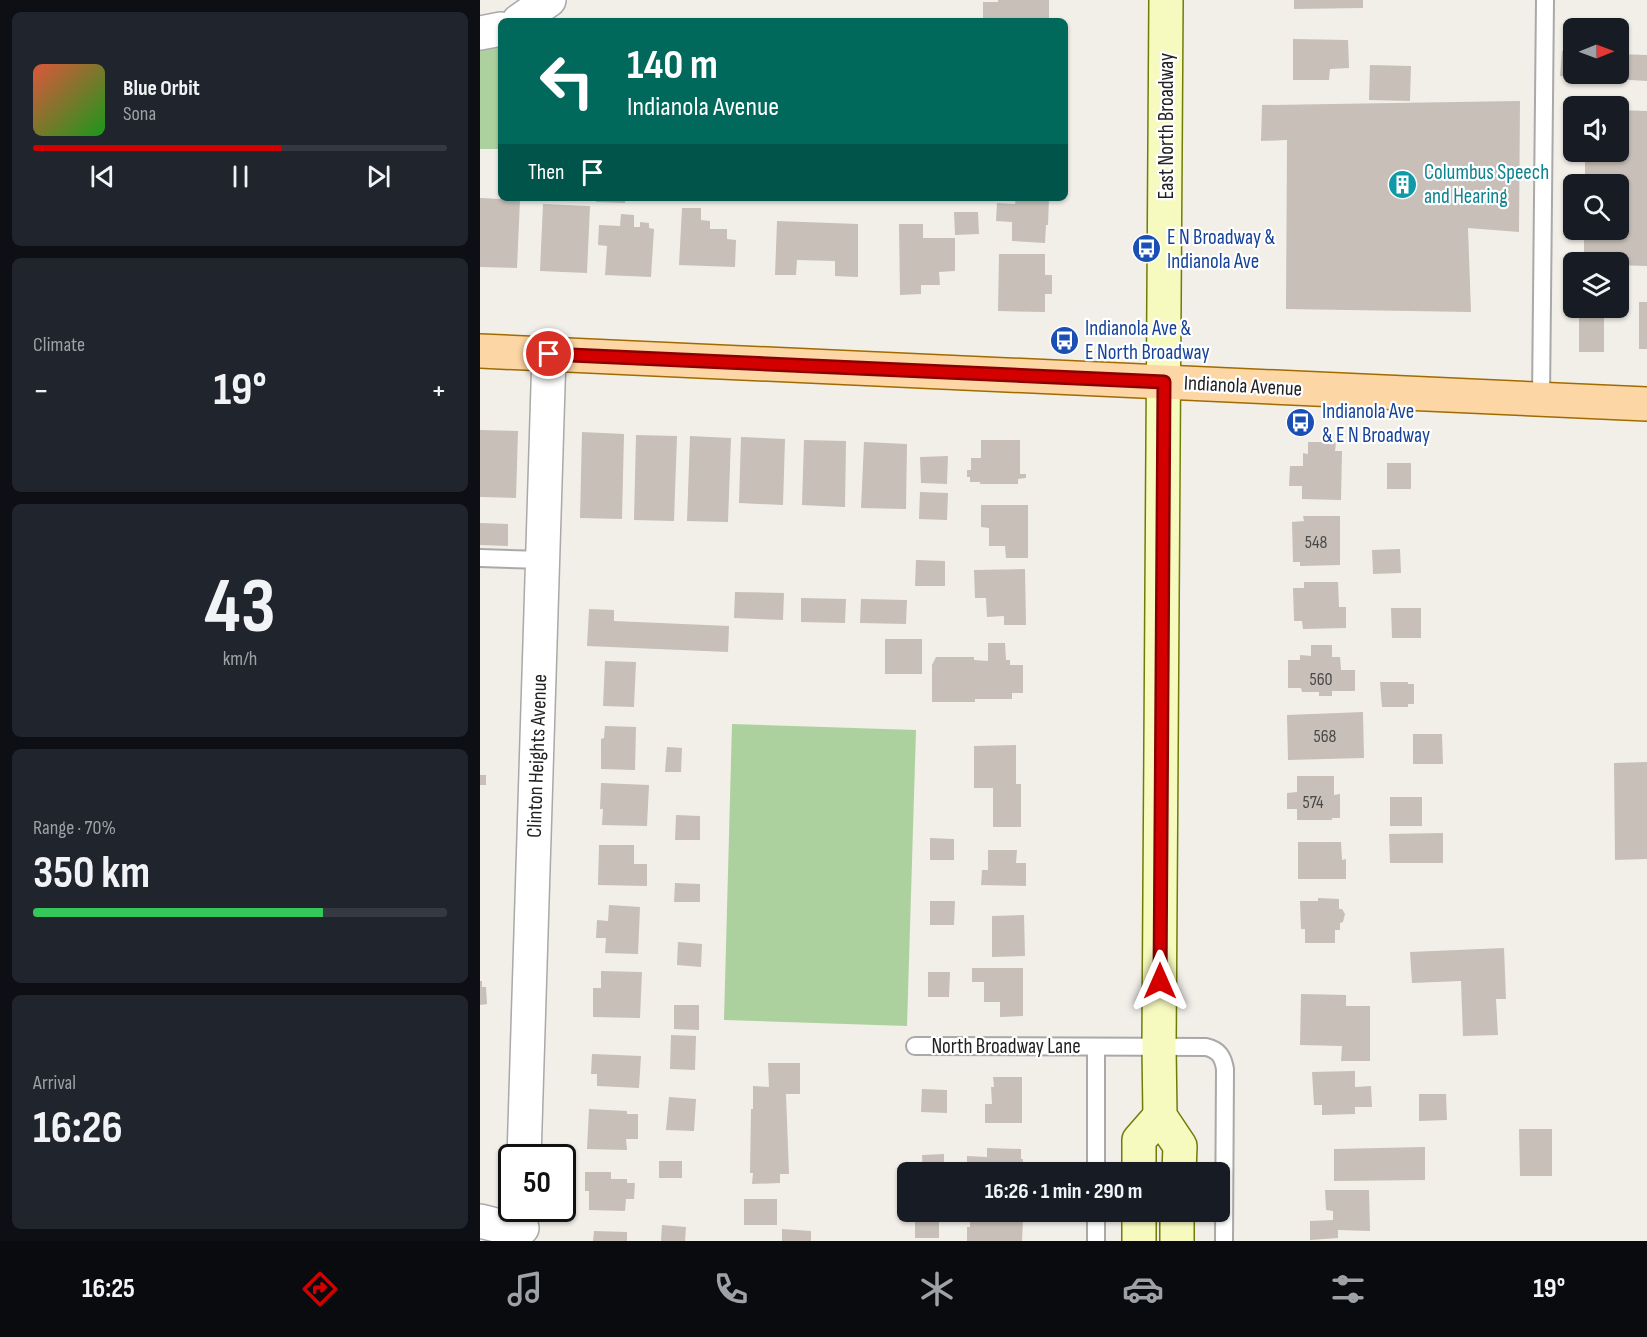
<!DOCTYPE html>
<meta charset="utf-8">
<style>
body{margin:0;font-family:"Sofia Sans Condensed",sans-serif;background:#20242c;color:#f1f3f6;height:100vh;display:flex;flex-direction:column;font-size:22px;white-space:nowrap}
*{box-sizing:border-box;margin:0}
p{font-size:20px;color:#9ea1a6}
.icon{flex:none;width:33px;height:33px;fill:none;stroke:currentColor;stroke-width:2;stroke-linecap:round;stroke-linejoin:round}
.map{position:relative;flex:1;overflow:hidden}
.side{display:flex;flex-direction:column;gap:12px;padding:12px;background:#0d0f14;width:480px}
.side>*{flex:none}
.banner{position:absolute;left:18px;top:18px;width:570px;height:183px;border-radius:9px;box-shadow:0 2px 4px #0004;background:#00695c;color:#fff;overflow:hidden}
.needle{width:39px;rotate:89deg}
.fabs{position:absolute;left:1083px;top:18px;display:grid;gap:12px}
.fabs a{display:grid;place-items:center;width:66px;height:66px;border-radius:9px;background:#171b24;box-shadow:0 2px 4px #0004;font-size:30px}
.speed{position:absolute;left:18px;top:1144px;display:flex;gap:12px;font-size:30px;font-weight:700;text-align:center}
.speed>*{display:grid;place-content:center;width:78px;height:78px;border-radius:50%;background:#171b24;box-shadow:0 2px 4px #0004;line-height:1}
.speed .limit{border:3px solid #111;border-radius:9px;background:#fff;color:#111}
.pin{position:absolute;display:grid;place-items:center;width:51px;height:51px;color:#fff;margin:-26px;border:3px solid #fff;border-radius:50%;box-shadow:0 2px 6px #0007}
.me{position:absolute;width:66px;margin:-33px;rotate:0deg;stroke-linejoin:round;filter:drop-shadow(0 0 4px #0008)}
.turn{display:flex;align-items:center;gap:21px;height:126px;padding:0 30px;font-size:27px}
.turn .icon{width:78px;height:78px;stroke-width:2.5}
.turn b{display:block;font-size:42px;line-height:51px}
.then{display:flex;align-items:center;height:57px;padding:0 30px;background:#0003;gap:12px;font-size:22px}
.big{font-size:45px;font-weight:700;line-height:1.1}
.side .tile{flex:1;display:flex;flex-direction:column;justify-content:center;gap:9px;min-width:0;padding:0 21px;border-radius:9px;background:#20242c}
.side .dial{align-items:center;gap:0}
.dial b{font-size:78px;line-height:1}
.song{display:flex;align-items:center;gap:18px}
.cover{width:72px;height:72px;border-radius:9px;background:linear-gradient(135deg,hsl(10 70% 55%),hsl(120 70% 35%))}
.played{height:6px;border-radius:3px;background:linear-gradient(90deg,#d40000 60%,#363941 60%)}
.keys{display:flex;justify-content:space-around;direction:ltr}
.heat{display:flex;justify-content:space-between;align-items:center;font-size:33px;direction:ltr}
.charge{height:9px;border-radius:4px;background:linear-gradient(90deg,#34c759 70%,#363941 0)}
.trip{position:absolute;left:417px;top:1162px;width:333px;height:60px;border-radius:9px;background:#171b24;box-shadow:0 2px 4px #0004;font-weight:700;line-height:60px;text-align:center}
.tabs{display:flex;height:96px;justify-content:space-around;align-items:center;background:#090b0e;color:#9ea1a6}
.tabs .icon{width:42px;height:42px}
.tabs .selected{color:#d40000}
.tabs b{font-size:27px;color:#f1f3f6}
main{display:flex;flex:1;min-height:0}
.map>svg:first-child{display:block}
.forest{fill:#add19e}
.building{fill:#c7bfb8}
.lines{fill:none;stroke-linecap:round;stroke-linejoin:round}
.lane-casing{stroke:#a9a9a9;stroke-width:20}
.street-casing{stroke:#a9a9a9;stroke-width:36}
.secondary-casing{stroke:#707d05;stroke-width:36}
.primary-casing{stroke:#a06b00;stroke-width:36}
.lane{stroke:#fff;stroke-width:16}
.street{stroke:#fff;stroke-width:33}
.secondary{stroke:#f7fabf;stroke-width:33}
.primary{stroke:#fcd6a4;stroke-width:33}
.route-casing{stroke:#8a0000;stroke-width:15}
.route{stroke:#d40000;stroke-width:10}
.labels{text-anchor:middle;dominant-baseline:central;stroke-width:4.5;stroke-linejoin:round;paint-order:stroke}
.number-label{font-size:18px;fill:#4b4948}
.street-label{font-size:21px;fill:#222;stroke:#fff}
.culture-label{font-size:21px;fill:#0d838f;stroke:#fff;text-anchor:start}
.transit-label{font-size:21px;fill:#164399;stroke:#fff;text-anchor:start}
</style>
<main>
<section class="side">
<div class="tile">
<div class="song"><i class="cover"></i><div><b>Blue Orbit</b><p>Sona</p></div></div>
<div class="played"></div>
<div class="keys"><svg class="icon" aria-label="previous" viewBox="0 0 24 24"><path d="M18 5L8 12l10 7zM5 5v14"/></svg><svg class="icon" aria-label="pause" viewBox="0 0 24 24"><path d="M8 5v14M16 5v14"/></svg><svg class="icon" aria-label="next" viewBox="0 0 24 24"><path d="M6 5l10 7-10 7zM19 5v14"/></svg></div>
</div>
<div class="tile"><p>Climate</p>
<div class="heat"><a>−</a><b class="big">19°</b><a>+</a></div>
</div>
<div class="tile dial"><b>43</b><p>km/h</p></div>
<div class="tile"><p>Range · 70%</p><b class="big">350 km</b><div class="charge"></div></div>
<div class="tile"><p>Arrival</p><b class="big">16:26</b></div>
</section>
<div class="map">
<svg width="1167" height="1241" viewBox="0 0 1167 1241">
<rect width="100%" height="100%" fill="#f2efe9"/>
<!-- forest -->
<g class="forest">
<polygon points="21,45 21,149 0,149 0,50"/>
<polygon points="252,724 436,730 427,1026 244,1020"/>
</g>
<!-- building -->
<g class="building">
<polygon points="518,0 569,0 569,21 503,21 503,2 518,2"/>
<polygon points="814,0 883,0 883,8 814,9"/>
<polygon points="813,39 868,40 869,68 850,69 849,80 813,80"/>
<polygon points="1082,51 1094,52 1094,74 1138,74 1138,54 1167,55 1167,81 1080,76"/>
<polygon points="890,65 931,66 930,101 889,100"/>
<polygon points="1040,101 1039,232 988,228 991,312 806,309 807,140 781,141 782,105"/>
<polygon points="1138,110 1167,111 1167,266 1138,265 1138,262 1104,262 1104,230 1138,230 1138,184 1105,184 1105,152 1138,152"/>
<polygon points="0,198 40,200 37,268 0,267"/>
<polygon points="116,198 145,198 145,203 116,202"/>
<polygon points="536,198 569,198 568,225 566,225 565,243 532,241 532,222 516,221 517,203 535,204"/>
<polygon points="63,204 110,206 107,273 60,271"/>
<polygon points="202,208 221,208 221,220 230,221 230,229 247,229 247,239 256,240 255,267 199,265"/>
<polygon points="474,212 498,212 499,234 475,235"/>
<polygon points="141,214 154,215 154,227 160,227 160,222 169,223 169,228 174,229 171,277 125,275 127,246 118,245 119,225 140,226"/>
<polygon points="297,221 378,224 378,277 355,276 355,261 317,260 316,275 295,275"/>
<polygon points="419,224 443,224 443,238 475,238 475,271 459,272 460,285 441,285 441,294 420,295"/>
<polygon points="519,254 565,254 565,275 572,275 572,294 565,294 565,312 518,311"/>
<rect x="1159" y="302" width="8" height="47"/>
<rect x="1099" y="308" width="25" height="44"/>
<polygon points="0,430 38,431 36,498 0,497"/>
<polygon points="102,432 144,434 142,519 100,518"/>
<polygon points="156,435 197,436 194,521 154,520"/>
<polygon points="210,436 251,438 248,522 207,521"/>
<polygon points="261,437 305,439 303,505 259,503"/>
<polygon points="324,440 366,441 365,507 322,505"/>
<polygon points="501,440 540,440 540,474 546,474 546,478 538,479 538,484 500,484 500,482 490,482 490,477 487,477 487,470 491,470 491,458 501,458"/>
<polygon points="384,442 427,444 426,509 381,508"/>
<polygon points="828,442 856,442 855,451 862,451 861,500 822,499 822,486 809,486 810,466 823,466 823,453 828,454"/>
<polygon points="468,456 467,484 441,483 440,457"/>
<rect x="907" y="463" width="24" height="26"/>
<polygon points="440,492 468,493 467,520 439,519"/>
<polygon points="501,505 548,505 548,558 526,558 525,546 509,546 509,528 501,527"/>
<polygon points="823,516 860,516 860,565 820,566 820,562 813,562 812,522 824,521"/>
<polygon points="0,523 28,524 28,546 0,545"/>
<polygon points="920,549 921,573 893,574 892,550"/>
<polygon points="436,560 465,561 465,586 435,586"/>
<polygon points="545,569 546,625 524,625 524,616 507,617 506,598 495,598 494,570"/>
<polygon points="824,582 858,582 859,607 866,607 866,628 823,629 822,621 814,621 813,588 824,588"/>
<polygon points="255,592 304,593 303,620 254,618"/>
<polygon points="321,598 366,599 365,623 321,622"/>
<polygon points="381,599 427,600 426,624 380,623"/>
<polygon points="911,608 941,608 941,638 912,638"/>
<polygon points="109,609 134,610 134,621 249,626 248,652 107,646"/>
<rect x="405" y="639" width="37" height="35"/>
<polygon points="508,643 525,643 526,660 530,660 530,665 543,665 543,693 532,693 532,699 495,699 495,702 452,702 452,665 456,657 494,657 494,660 508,661"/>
<polygon points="831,645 852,645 852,657 860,657 861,670 875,670 875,691 852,691 852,696 839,696 839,692 822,692 821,688 808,688 808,660 820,660 820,655 831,656"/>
<polygon points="125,661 156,662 154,707 123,706"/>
<polygon points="900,682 928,682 928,684 934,684 934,704 928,704 928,707 902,707"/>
<polygon points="883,712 884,758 808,760 807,715"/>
<polygon points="125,726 156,727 155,770 121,769 121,739 124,738"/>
<polygon points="933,734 962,734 963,764 933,764"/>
<polygon points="536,745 536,784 541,784 541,827 513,827 513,788 494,788 494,746"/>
<polygon points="187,747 202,748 201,772 185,772"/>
<polygon points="1167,762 1167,859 1135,860 1134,763"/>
<rect x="0" y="775" width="6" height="10"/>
<polygon points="817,776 854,776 854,795 860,794 860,818 852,818 852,820 817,820 817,809 807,809 807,793 817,792"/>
<polygon points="121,783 169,785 167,826 122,825 123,809 120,809"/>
<rect x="910" y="797" width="32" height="29"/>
<polygon points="196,815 220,816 220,840 195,840"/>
<polygon points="963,833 963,863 910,863 909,834"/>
<polygon points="450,838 474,839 474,860 450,860"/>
<polygon points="818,842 861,842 862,860 866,859 866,879 818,879"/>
<polygon points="119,845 154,845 154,864 167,864 167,886 118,885"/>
<polygon points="508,850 537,850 536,863 546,863 546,886 501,885 502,870 508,870"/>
<polygon points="195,883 220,884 220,902 194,902"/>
<polygon points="838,898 859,899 859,909 862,909 865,914 863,922 860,923 860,930 855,930 855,943 825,943 825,929 821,929 820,901 838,901"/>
<polygon points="450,901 475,901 474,925 450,925"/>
<polygon points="129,905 160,907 158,954 125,953 126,938 116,938 117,920 128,921"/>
<polygon points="544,915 545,956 512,957 512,916"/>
<polygon points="198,942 222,944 221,967 197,965"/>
<polygon points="1024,948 1026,999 1016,999 1018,1035 983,1036 981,981 932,983 930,952"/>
<polygon points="492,968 543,968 543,1016 520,1017 520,1002 504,1002 504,982 492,982"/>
<polygon points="121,971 162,972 160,1018 113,1017 113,988 121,988"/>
<polygon points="448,972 470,972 469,997 448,997"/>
<polygon points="0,981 2,981 2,987 6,987 7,1004 0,1005"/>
<polygon points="821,994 866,995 866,1006 890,1006 890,1061 861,1061 862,1046 820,1045"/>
<polygon points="194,1005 219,1005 219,1030 194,1029"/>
<polygon points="191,1035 216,1036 215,1070 190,1069"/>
<polygon points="112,1054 161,1056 159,1088 117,1086 117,1074 111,1074"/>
<polygon points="288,1063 320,1063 320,1094 306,1094 309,1174 300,1174 300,1183 272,1184 273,1173 270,1173 271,1109 273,1109 273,1086 289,1087"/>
<polygon points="875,1071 875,1087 891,1086 892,1107 875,1107 875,1114 842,1115 842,1105 834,1105 832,1072"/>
<polygon points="513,1077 542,1077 542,1123 505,1123 505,1104 512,1104 511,1087 514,1087"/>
<polygon points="442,1089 467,1090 467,1113 441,1112"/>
<polygon points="939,1094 966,1094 967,1120 939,1121"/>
<polygon points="189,1097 216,1099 214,1131 186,1130"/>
<polygon points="109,1109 147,1111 147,1114 158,1114 158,1139 146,1139 147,1150 107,1149"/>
<polygon points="1039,1129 1072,1129 1072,1176 1040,1176"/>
<polygon points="945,1147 945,1180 854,1181 854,1149"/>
<polygon points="507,1148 541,1149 541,1159 543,1159 543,1173 487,1173 487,1156 507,1157"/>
<polygon points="464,1154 464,1173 443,1173 442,1155"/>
<rect x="179" y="1161" width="23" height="17"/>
<polygon points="105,1172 131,1172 131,1179 147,1179 147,1183 155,1183 154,1199 146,1199 145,1211 109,1210 109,1191 105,1191"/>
<polygon points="845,1190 889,1190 890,1231 858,1230 858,1238 830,1240 830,1221 853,1220 853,1211 846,1210"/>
<rect x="264" y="1199" width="33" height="26"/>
<rect x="435" y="1212" width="24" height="26"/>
<polygon points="490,1212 539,1212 538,1218 543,1219 542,1241 487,1241 487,1227 490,1227"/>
<polygon points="182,1225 206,1227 205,1241 181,1241"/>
<polygon points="302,1229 331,1231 331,1241 302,1241"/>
<polygon points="114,1231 147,1232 147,1241 113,1241"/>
</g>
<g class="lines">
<defs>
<g id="lane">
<polyline points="1061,399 1065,0"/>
<polyline points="0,558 63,560"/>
<path d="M435,1046l291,1c13,3 17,10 19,22l-1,172"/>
<polyline points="616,1173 616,1047"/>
<polyline points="616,1241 616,1212"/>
</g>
<g id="street">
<polyline points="39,21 69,0"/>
<polyline points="0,33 21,29"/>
<polyline points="44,1158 69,354"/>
<polyline points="0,1221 28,1228 42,1228"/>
</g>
<g id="secondary">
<polyline points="686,0 679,1047 680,1116 700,1146 699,1173"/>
<polyline points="659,1173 659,1140 680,1116"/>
<polyline points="659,1241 659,1212"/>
<polyline points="697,1241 697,1212"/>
</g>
<polyline id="primary" points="0,351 1167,404"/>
</defs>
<!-- lane casing -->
<use href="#lane" class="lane-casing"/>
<!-- street casing -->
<use href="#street" class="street-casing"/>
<!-- secondary casing -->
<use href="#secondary" class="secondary-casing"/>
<!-- primary casing -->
<use href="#primary" class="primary-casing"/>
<!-- lane -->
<use href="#lane" class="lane"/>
<!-- street -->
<use href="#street" class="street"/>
<!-- secondary -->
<use href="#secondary" class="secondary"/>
<!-- primary -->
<use href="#primary" class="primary"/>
</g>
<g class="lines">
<defs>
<polyline id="route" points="69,354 684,382 680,981"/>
</defs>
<!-- route casing -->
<use href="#route" class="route-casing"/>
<!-- route -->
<use href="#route" class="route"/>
</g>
<!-- icons -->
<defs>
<symbol id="building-disc" viewBox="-11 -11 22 22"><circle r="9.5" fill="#0f9aa8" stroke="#fff"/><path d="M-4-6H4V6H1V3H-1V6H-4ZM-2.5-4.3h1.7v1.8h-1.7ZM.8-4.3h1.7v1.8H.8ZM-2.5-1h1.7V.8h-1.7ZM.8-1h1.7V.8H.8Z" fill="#fff"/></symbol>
<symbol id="bus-disc" viewBox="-11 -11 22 22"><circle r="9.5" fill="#1a4fb4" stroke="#fff"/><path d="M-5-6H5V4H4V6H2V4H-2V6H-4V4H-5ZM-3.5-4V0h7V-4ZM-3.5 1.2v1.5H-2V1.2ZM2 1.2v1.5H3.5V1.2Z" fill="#fff"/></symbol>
</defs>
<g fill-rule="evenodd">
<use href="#building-disc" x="906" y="168" width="33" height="33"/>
<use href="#bus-disc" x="650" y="232" width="33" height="33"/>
<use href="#bus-disc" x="568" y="324" width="33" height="33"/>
<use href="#bus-disc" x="804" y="406" width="33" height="33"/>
</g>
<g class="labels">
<!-- number labels -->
<g class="number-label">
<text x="836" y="542">548</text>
<text x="841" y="679">560</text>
<text x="845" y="736">568</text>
<text x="833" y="802">574</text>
</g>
<!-- street labels -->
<g class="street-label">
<text transform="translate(686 126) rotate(-90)">East North Broadway</text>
<text transform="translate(763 386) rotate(3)">Indianola Avenue</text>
<text transform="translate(57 756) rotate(-88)">Clinton Heights Avenue</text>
<text x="526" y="1046">North Broadway Lane</text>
</g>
<!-- culture labels -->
<g class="culture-label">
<text x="944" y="172">Columbus Speech<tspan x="944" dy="24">and Hearing</tspan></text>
</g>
<!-- transit labels -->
<g class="transit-label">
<text x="687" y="237">E N Broadway &amp;<tspan x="687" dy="24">Indianola Ave</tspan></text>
<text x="605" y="328">Indianola Ave &amp;<tspan x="605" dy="24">E North Broadway</tspan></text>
<text x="842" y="411">Indianola Ave<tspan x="842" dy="24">&amp; E N Broadway</tspan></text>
</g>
</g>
</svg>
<div class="fabs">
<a><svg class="needle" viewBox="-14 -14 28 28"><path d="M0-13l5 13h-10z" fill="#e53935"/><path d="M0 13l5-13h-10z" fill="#9ea1a6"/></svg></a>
<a><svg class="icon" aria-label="sound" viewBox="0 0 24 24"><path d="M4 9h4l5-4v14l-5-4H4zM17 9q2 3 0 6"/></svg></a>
<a><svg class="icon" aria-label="search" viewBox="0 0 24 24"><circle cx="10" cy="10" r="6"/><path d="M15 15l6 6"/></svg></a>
<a><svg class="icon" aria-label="layers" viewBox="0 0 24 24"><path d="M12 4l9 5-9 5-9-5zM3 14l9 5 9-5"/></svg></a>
</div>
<div class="speed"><div class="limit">50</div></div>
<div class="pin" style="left:69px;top:354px;background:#d93025"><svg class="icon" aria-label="arrive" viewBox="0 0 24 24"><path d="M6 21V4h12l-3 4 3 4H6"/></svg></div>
<svg class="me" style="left:680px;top:981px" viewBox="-20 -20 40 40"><path d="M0-17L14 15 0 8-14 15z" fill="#d40000" stroke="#fff" stroke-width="4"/></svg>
<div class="trip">16:26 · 1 min · 290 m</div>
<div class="banner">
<div class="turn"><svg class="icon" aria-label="left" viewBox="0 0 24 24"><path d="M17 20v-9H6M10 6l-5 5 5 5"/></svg><div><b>140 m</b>Indianola Avenue</div></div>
<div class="then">Then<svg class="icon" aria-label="arrive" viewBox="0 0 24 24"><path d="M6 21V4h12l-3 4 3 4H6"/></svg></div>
</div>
</div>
</main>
<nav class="tabs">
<b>16:25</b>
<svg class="icon selected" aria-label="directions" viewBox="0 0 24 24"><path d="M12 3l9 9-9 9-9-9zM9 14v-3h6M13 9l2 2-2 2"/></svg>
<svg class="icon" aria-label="music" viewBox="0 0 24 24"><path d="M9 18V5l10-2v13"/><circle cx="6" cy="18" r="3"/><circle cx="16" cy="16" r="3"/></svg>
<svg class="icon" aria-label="phone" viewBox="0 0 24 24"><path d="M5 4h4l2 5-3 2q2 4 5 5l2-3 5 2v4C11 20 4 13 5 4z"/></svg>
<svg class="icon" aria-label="climate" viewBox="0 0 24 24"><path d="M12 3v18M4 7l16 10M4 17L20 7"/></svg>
<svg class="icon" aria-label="car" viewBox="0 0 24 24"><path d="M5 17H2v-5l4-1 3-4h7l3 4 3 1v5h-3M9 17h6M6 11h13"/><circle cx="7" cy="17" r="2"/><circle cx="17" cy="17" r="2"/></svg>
<svg class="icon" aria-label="filters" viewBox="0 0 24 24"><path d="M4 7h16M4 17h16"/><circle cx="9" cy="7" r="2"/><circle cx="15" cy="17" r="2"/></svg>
<b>19°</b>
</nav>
